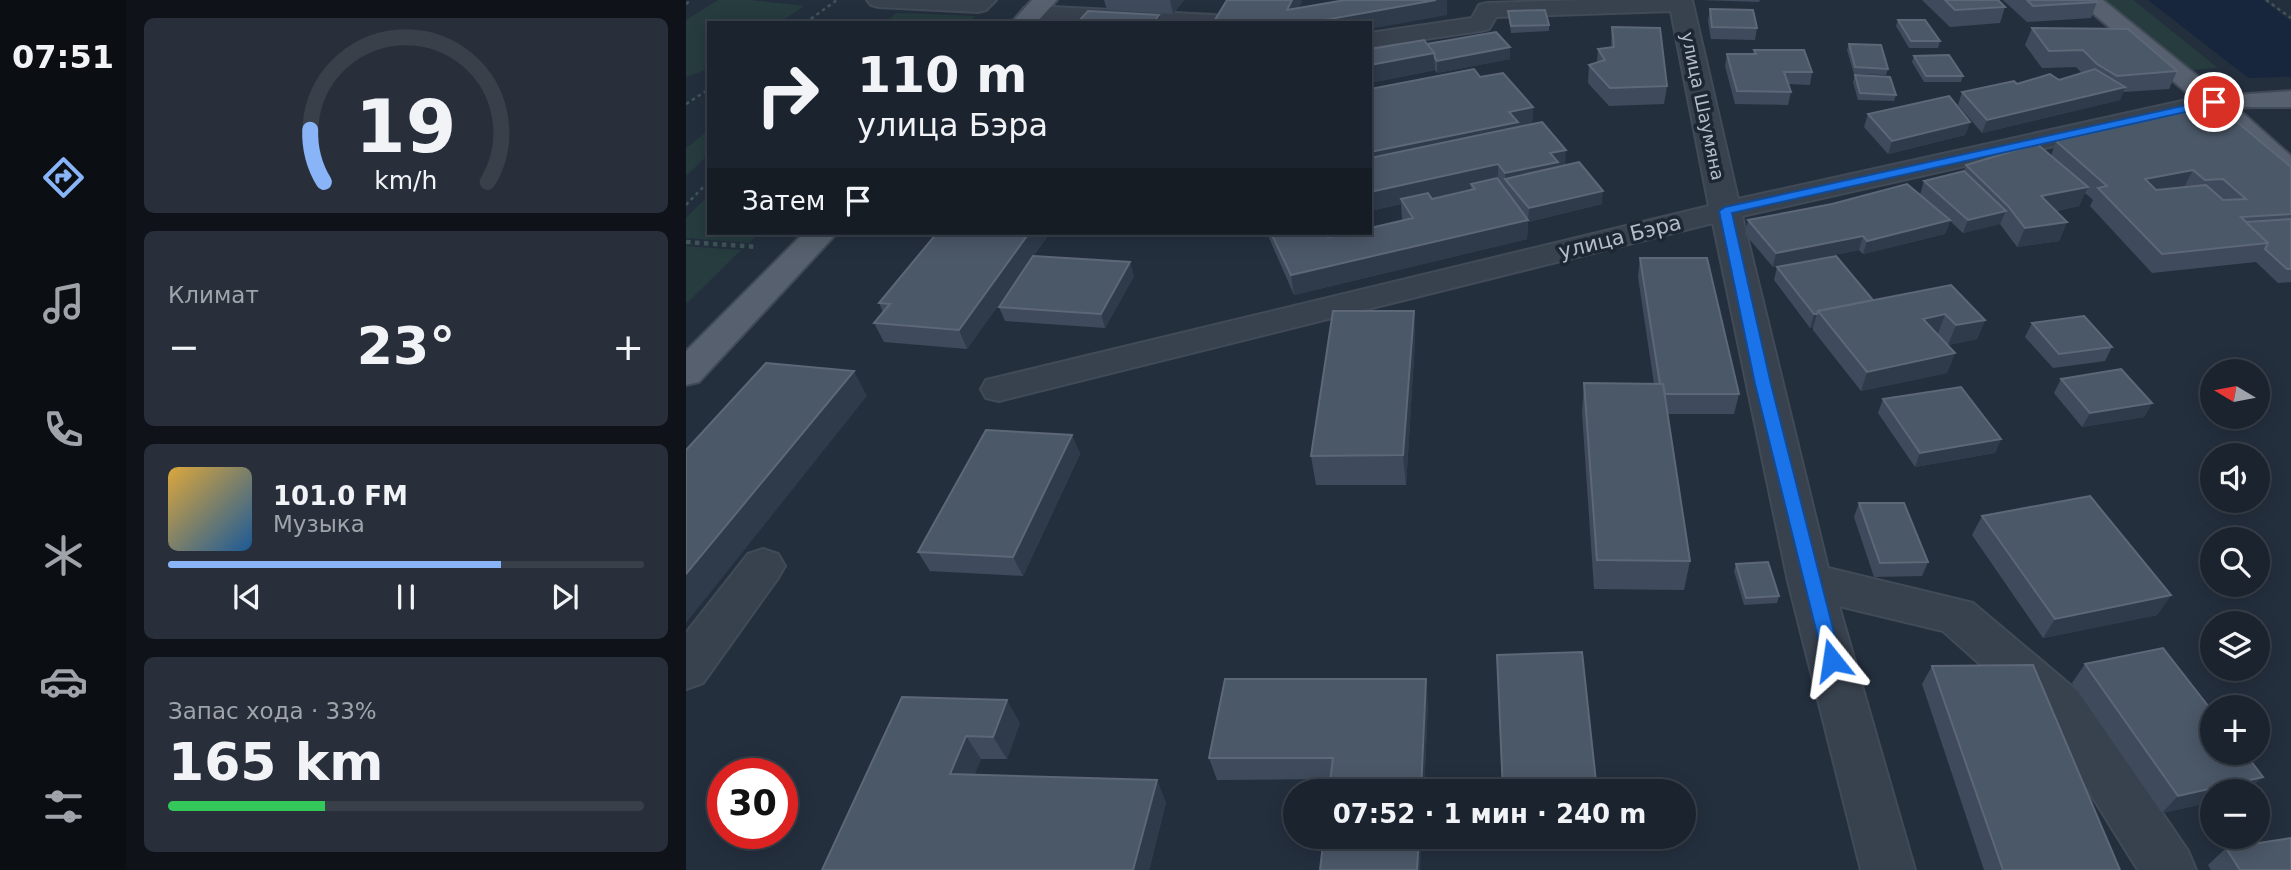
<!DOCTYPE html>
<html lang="ru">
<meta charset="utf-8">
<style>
body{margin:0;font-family:"DejaVu Sans",sans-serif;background:#282f3a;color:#f1f3f6;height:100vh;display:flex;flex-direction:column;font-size:26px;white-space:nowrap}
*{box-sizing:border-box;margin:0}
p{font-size:23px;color:#a0a4aa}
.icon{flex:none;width:38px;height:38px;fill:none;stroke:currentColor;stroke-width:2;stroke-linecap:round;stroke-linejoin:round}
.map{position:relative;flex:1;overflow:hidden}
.side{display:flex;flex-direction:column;gap:18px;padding:18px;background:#0f1319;width:560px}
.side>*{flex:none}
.hud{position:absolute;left:21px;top:21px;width:665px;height:214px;border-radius:0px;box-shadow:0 4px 18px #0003,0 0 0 2px #39404a;background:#1b232e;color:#f1f3f6;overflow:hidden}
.needle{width:46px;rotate:280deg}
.controls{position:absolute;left:1514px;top:359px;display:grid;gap:14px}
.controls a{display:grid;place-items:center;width:70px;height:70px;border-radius:50%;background:#1b232e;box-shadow:0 4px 18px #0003,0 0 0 2px #39404a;font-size:35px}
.speed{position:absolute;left:21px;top:758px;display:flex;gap:14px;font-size:35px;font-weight:700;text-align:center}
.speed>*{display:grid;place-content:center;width:91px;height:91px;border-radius:50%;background:#1b232e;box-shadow:0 4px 18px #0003,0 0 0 2px #39404a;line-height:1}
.speed .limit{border:10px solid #d22;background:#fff;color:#111}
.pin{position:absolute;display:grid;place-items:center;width:60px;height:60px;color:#fff;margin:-30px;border:4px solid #fff;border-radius:50%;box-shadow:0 2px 7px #0007}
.me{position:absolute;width:77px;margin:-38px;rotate:345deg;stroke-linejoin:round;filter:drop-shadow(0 0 5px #0008)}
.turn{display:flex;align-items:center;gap:24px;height:147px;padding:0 35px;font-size:32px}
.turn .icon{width:91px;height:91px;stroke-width:2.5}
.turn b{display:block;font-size:49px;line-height:60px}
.then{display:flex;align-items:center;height:66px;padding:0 35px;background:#0003;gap:14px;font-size:26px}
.big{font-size:52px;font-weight:700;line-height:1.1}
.side .tile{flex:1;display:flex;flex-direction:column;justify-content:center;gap:10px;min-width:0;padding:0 24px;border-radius:10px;background:#282f3a}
.side .dial{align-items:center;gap:0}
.dial svg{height:182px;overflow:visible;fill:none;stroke:#39404a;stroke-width:7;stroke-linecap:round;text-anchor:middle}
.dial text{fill:#f1f3f6;stroke:none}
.song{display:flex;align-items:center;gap:21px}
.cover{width:84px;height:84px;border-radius:10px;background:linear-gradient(135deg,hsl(40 70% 55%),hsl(210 70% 35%))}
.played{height:7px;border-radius:4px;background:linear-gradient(90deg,#8ab4f8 70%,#39404a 70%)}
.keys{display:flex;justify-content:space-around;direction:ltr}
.heat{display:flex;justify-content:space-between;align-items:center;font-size:38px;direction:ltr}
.charge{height:10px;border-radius:5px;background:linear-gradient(90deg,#34c759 33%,#39404a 0)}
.trip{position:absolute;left:597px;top:779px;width:413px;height:70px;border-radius:35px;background:#1b232e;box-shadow:0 4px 18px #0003,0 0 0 2px #39404a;font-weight:700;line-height:70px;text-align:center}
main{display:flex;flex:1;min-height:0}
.dock{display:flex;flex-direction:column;width:126px;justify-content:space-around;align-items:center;background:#0b0e12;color:#a0a4aa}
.dock .icon{width:49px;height:49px}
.dock .active{color:#8ab4f8}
.dock b{font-size:32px;color:#f1f3f6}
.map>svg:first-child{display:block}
.green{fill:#263c3f}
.water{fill:#17263c}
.pier{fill:#242f3e}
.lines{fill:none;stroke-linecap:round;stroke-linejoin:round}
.minor-casing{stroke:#414a57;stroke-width:4}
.major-casing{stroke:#414a57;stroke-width:4}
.path-far1{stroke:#3f5557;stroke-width:2.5;stroke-dasharray:3.5 3.5;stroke-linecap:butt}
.path{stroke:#3f5557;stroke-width:4.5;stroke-dasharray:4.5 4.5;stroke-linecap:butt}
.minor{fill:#38414e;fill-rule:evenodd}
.major{fill:#56606e;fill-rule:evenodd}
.wall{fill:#3f4b5c;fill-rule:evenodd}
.shaded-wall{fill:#2f3b4b}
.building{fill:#4b5868;stroke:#5c6777;stroke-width:2;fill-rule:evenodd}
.route{fill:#1a73e8;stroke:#114b97;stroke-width:2}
.labels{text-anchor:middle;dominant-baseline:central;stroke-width:7;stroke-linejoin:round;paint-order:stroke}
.far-street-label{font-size:18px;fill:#b4bcc9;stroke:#1d2633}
.street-label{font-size:21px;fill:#b4bcc9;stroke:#1d2633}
</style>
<main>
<nav class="dock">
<b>07:51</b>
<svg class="icon active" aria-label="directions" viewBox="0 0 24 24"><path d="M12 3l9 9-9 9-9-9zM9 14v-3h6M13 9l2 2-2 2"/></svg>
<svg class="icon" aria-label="music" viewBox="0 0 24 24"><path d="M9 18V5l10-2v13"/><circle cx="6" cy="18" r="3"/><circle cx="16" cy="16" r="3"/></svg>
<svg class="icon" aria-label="phone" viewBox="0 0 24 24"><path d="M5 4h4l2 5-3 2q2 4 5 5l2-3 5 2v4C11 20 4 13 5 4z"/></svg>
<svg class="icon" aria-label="climate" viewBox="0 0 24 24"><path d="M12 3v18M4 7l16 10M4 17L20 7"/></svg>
<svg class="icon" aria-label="car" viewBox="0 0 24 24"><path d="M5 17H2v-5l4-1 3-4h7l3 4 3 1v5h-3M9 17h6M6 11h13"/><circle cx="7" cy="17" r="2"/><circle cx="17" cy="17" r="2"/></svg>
<svg class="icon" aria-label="filters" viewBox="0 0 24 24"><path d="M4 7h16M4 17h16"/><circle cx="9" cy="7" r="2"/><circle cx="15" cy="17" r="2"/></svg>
</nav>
<section class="side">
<div class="tile dial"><svg viewBox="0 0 100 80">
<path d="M14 69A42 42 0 1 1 86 69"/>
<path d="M14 69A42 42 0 0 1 8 46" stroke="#8ab4f8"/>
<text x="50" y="56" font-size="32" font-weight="700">19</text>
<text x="50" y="72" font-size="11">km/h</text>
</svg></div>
<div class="tile"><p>Климат</p>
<div class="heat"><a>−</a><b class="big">23°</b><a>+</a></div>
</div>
<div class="tile">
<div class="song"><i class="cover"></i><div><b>101.0 FM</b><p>Музыка</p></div></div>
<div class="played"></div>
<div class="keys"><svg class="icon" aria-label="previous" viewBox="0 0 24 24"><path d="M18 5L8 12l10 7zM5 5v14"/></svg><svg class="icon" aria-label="pause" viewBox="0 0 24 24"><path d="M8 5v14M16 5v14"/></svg><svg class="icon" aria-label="next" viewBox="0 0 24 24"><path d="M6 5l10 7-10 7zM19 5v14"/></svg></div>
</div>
<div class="tile"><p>Запас хода · 33%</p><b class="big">165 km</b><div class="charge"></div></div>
</section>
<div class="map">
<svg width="1605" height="870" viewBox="0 0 1605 870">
<rect width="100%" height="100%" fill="#242f3e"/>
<!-- green -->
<g class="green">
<polygon points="32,0 66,0 118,6 93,23 23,23 23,69 0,77 0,20"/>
<polygon points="1410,0 1447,0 1532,68 1493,71"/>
<polygon points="210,13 289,16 282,23 200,23"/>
<polygon points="23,130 23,154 0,176 0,148"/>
<polygon points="23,195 23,233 73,233 63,243 0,238 0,218"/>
<polygon points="0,246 55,250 0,304"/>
</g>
<!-- water -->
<polygon class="water" points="1462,0 1577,0 1605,21 1605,111"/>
<!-- pier -->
<polygon class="pier" points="1605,77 1605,114 1561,78"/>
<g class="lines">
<defs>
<g id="minor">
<polygon points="181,0 310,0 300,10 292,12 193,7 185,5"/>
<polygon points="898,0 1006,0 1052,199 1528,94 1566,95 1570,101 1566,107 1528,110 1056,216 1142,568 1287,603 1395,694 1502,851 1510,870 1452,870 1361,724 1257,631 1153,606 1229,870 1175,870 1102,581 1027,223 313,401 300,398 295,389 300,380 313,377 1023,206 985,11 810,17 803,29 795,31 684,47 684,33 786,18 793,5 801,3"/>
<polygon points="346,6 528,15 536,17 540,22 400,23 338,18 334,13 338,8"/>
<polygon points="77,549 92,554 99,566 92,578 17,683 0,689 0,633 62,554"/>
</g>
<g id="major">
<polygon points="346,0 371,0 350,23 325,23"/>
<polygon points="1391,0 1417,0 1545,103 1548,95 1605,91 1605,107 1550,107 1605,156 1605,180 1595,177 1519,108"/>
<polygon points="118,233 151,233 13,382 0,385 0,351"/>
</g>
</defs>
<!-- minor casing -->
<use href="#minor" class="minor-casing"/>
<!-- major casing -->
<use href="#major" class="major-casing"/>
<!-- path-far1 -->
<g class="path-far1">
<polyline points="1580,0 1605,18"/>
<polyline points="0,4 5,0"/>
<polyline points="119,23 151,0"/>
<polyline points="23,98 23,105"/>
<polyline points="0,104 23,89"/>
<polyline points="0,205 23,181"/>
</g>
<!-- path -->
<polyline class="path" points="0,242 72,247"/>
<!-- minor -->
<use href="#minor" class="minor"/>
<!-- major -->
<use href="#major" class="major"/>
</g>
<!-- wall -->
<g class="wall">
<polygon points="418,0 498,0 487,14 421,10"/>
<polygon points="1013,0 1074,0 1073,2"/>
<polygon points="1236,0 1312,0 1319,7 1314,23 1264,27"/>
<polygon points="1317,0 1410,0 1411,2 1405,18 1341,22"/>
<polygon points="1024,9 1071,28 1069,40 1025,39 1022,21"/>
<polygon points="822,11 863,25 863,31 825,33"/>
<polygon points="1212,20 1254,41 1252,48 1223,48 1210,26"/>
<polygon points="926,27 981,86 978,104 923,106 902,83 903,65 911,62 912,49 925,47"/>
<polygon points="1346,28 1491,71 1483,89 1437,92 1434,100 1296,133 1272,105 1276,92 1331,84 1373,80 1396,73 1390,67 1356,68 1339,45"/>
<polygon points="741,44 824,59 751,73 749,70 684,83 684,49"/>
<polygon points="1163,44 1202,69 1200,75 1168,74 1161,50"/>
<polygon points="1068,50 1126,72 1124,85 1102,84 1105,92 1102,105 1049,104 1039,66 1041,54 1067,54"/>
<polygon points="1228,56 1277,76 1275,82 1238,82 1226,62"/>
<polygon points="1169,75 1210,95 1208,101 1172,100 1167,82"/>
<path d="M794,77l53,30 -1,17 33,41 37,39 -74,18v-1l-1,18 -233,56 -25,-57 -1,-5h58l2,4 75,-17 -1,-2 -1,-14 -31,7v-122zM785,189v1l-39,9 -1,-1z"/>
<polygon points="1182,114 1284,122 1279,135 1202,154 1178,127"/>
<polygon points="1370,141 1605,167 1605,282 1592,283 1570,262 1466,273 1404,206 1407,200 1399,193 1393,206 1370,211 1381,222 1373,241 1331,247 1314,224 1277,233 1264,221 1259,234 1177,254 1173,250 1087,267 1059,234 1062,220 1234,195 1238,181 1278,171 1280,165 1365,156"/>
<polygon points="251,233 364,233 281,349 198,342 188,323 197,312 193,303"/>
<polygon points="954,258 1053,394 1048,414 982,414 1004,561 998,590 908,589 896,413 898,383 968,384 952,277"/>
<polygon points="1091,267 1187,300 1299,320 1291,339 1262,345 1251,334 1269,353 1261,373 1175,391 1127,330 1127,328 1124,328 1088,280"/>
<polygon points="448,276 419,328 319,321 313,307"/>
<polygon points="728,311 729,340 720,485 630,485 625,456"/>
<polygon points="1346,323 1426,347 1419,361 1367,368 1339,337"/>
<polygon points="1375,379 1466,403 1458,417 1396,427 1368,393"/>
<polygon points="1197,399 1315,439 1309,453 1229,467 1192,413"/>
<polygon points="386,435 394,454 337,576 244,571 232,552"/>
<polygon points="1173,503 1242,562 1236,576 1188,577 1168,517"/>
<polygon points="1296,516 1485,595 1471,615 1357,638 1286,535"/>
<polygon points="1050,564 1093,596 1091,603 1058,605 1048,571"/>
<polygon points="811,655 911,791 816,791"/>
<polygon points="1399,664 1526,791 1526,802 1476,813 1386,683"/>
<polygon points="1246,666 1434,870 1298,870 1236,684"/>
<polygon points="216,697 334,723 321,759 295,759 288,775 480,802 463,870 136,870"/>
<polygon points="742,702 738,791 643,791 644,779 531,780 523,758"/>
<polygon points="1540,848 1605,870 1525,870 1522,865"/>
</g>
<!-- shaded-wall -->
<g class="shaded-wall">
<polygon points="484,0 498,0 487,14"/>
<polygon points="606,0 615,0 616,2 605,23 601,10"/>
<polygon points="750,0 761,0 761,15 684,29 684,23 622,23"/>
<polygon points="473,15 475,23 467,23"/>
<polygon points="824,47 824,59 751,73 751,61"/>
<polygon points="748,53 749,70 684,83 684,65"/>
<polygon points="1439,87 1434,100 1296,133 1301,120"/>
<polygon points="847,107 846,129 684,175 684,152 823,112"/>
<polygon points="1284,122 1279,135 1202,154 1206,141"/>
<polygon points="880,150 879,168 819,179 819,173 864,153"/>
<polygon points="812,164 812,183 785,184 785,189 717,204 715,199 715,204 684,211 684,192"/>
<polygon points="1507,170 1497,189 1450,198 1459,179"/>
<polygon points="1402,187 1393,206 1348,215 1355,196"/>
<polygon points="917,191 916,204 842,222 843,208"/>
<polygon points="1320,211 1314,224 1277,233 1282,220"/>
<polygon points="842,220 841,239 608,295 605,275"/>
<polygon points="1264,220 1259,234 1177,254 1181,241"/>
<polygon points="1381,222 1373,241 1331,247 1339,228"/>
<polygon points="343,233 364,233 281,349 273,330"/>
<polygon points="1177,236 1173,250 1087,267 1090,253"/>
<polygon points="444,262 448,276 419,328 415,314"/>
<polygon points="728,311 729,340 720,485 717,455"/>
<polygon points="1128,314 1131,314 1127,328 1124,328"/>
<polygon points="1259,314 1252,334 1230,338 1237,319"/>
<polygon points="1299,320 1291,339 1262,345 1270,325"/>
<polygon points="1269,353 1261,373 1175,391 1181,372"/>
<polygon points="168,371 181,396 0,623 0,574"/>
<polygon points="1466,403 1458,417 1396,427 1404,413"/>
<polygon points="386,435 394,454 337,576 327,557"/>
<polygon points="1315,439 1309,453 1229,467 1234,453"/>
<polygon points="1485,595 1471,615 1357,638 1369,619"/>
<polygon points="740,679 742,702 738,791 735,791"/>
<polygon points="321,700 334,723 321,759 307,737"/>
<polygon points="280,736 295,759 280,796 264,774"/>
<polygon points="1577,777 1562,791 1526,791 1526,802 1476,813 1492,796"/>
<polygon points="471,780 480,802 463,870 447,870"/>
<polygon points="733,836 736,836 734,870 731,870"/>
</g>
<!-- building -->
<g class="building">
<polygon points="541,0 606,0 601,10 659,0 750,0 622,23 527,23"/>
<polygon points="1259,0 1312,0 1319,7 1269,10"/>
<polygon points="1341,0 1410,0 1411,2 1347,6"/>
<polygon points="1024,9 1067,10 1071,28 1026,27"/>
<polygon points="859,10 863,25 825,26 822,11"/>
<polygon points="402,11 473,15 467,23 391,23"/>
<polygon points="1212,20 1239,20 1254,41 1225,41"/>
<polygon points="926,27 974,28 981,86 924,88 903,65 919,60 912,49 928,47"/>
<polygon points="1346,28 1442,29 1491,71 1431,76 1411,64 1397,50 1363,51"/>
<polygon points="810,32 824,47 751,61 749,58 748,53 741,44"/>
<polygon points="738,40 748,53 684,65 684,49"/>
<polygon points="1163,44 1195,45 1202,69 1169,67"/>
<polygon points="1068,50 1118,50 1126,72 1098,72 1105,92 1051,91 1041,54 1070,54"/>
<polygon points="1263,55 1277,76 1240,76 1228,56"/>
<polygon points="788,69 794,77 817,73 847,107 823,112 832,122 684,152 684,89"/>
<polygon points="1409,69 1439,87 1301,120 1276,92 1328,81 1331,84 1364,74 1373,80"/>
<polygon points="1169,75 1204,77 1210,95 1174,93"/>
<polygon points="1263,96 1284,122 1206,141 1182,114"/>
<path d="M1519,108l20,4 66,55v47l-50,3 27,26 -106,11 -64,-66 9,-2 -51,-45zM1507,170l12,10 18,-1 23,20 -23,1 -17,-15 -50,5 -11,-11z"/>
<polygon points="856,122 880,150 864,153 872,162 819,173 812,164 684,192 684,158"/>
<polygon points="1351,144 1402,187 1355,196 1381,222 1339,228 1322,206 1280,165"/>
<polygon points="893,162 917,191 843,208 819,179"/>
<polygon points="1278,171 1320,211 1282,220 1238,181"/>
<polygon points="811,178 842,220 605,275 585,233 640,233 642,237 663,233 684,233 684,228 727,218 715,199 742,193 746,199 789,189 785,184"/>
<polygon points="1221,184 1264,220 1181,241 1177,236 1090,253 1062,220 1146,204"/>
<polygon points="1605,219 1605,269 1601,269 1579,249 1582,243 1560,222"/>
<polygon points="251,233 343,233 273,330 188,323 204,304 193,303"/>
<polygon points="347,256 444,262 415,314 313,307"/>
<polygon points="1150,256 1187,300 1132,311 1131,314 1128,314 1091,267"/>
<polygon points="954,258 1021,258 1053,394 979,394 977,384 974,384"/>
<polygon points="1265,285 1299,320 1270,325 1259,314 1237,319 1269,353 1181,372 1132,311"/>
<polygon points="647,311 728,311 717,455 625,456"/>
<polygon points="1398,316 1426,347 1373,354 1346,323"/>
<polygon points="80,363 168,371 0,574 0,450"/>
<polygon points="1435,369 1466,403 1404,413 1375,379"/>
<polygon points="898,383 977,384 1004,561 911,560"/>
<polygon points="1275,387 1315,439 1234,453 1197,399"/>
<polygon points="300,430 386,435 327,557 232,552"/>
<polygon points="1404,496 1485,595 1369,619 1296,516"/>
<polygon points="1173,503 1218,503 1242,562 1194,563"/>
<polygon points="1082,562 1093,596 1060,598 1050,564"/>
<polygon points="1477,648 1526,711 1526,752 1558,752 1577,777 1492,796 1399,664"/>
<polygon points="896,652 911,791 817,791 811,655"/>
<polygon points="1347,665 1434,870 1317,870 1246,666"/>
<polygon points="539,679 740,679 735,791 643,791 647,758 523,758"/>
<polygon points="216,697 321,700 307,737 280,736 264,774 471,780 447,870 136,870"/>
<polygon points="638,836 733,836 731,870 634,870"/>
<polygon points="1605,838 1605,870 1554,870 1540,848"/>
</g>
<!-- route -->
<polygon class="route" points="1528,99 1533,102 1531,105 1046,213 1085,384 1155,660 1152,666 1146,668 1139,666 1069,384 1033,211 1039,207"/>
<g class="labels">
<!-- far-street labels -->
<g class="far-street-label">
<text transform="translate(1017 106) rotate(78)">улица Шаумяна</text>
</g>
<!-- street labels -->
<g class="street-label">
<text transform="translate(934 237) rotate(-14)">улица Бэра</text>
</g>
</g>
</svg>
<div class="controls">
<a><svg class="needle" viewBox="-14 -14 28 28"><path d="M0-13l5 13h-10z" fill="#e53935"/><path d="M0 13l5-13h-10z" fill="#a0a4aa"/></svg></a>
<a><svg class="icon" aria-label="sound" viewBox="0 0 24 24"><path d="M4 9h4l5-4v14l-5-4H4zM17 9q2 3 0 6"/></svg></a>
<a><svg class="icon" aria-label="search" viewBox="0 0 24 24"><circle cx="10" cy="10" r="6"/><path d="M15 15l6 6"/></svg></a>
<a><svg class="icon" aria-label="layers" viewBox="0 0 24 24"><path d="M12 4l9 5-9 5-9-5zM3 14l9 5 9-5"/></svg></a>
<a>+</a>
<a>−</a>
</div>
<div class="speed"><div class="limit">30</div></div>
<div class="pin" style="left:1528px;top:102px;background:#d93025"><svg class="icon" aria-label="arrive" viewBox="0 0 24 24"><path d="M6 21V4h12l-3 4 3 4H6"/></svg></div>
<svg class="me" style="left:1146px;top:660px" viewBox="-20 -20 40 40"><path d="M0-17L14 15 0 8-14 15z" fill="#1a73e8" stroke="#fff" stroke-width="4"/></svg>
<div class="trip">07:52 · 1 мин · 240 m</div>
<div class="hud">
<div class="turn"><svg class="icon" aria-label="right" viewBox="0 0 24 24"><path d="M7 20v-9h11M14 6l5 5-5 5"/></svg><div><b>110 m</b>улица Бэра</div></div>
<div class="then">Затем<svg class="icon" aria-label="arrive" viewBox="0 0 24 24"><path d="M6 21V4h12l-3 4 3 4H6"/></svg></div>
</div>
</div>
</main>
